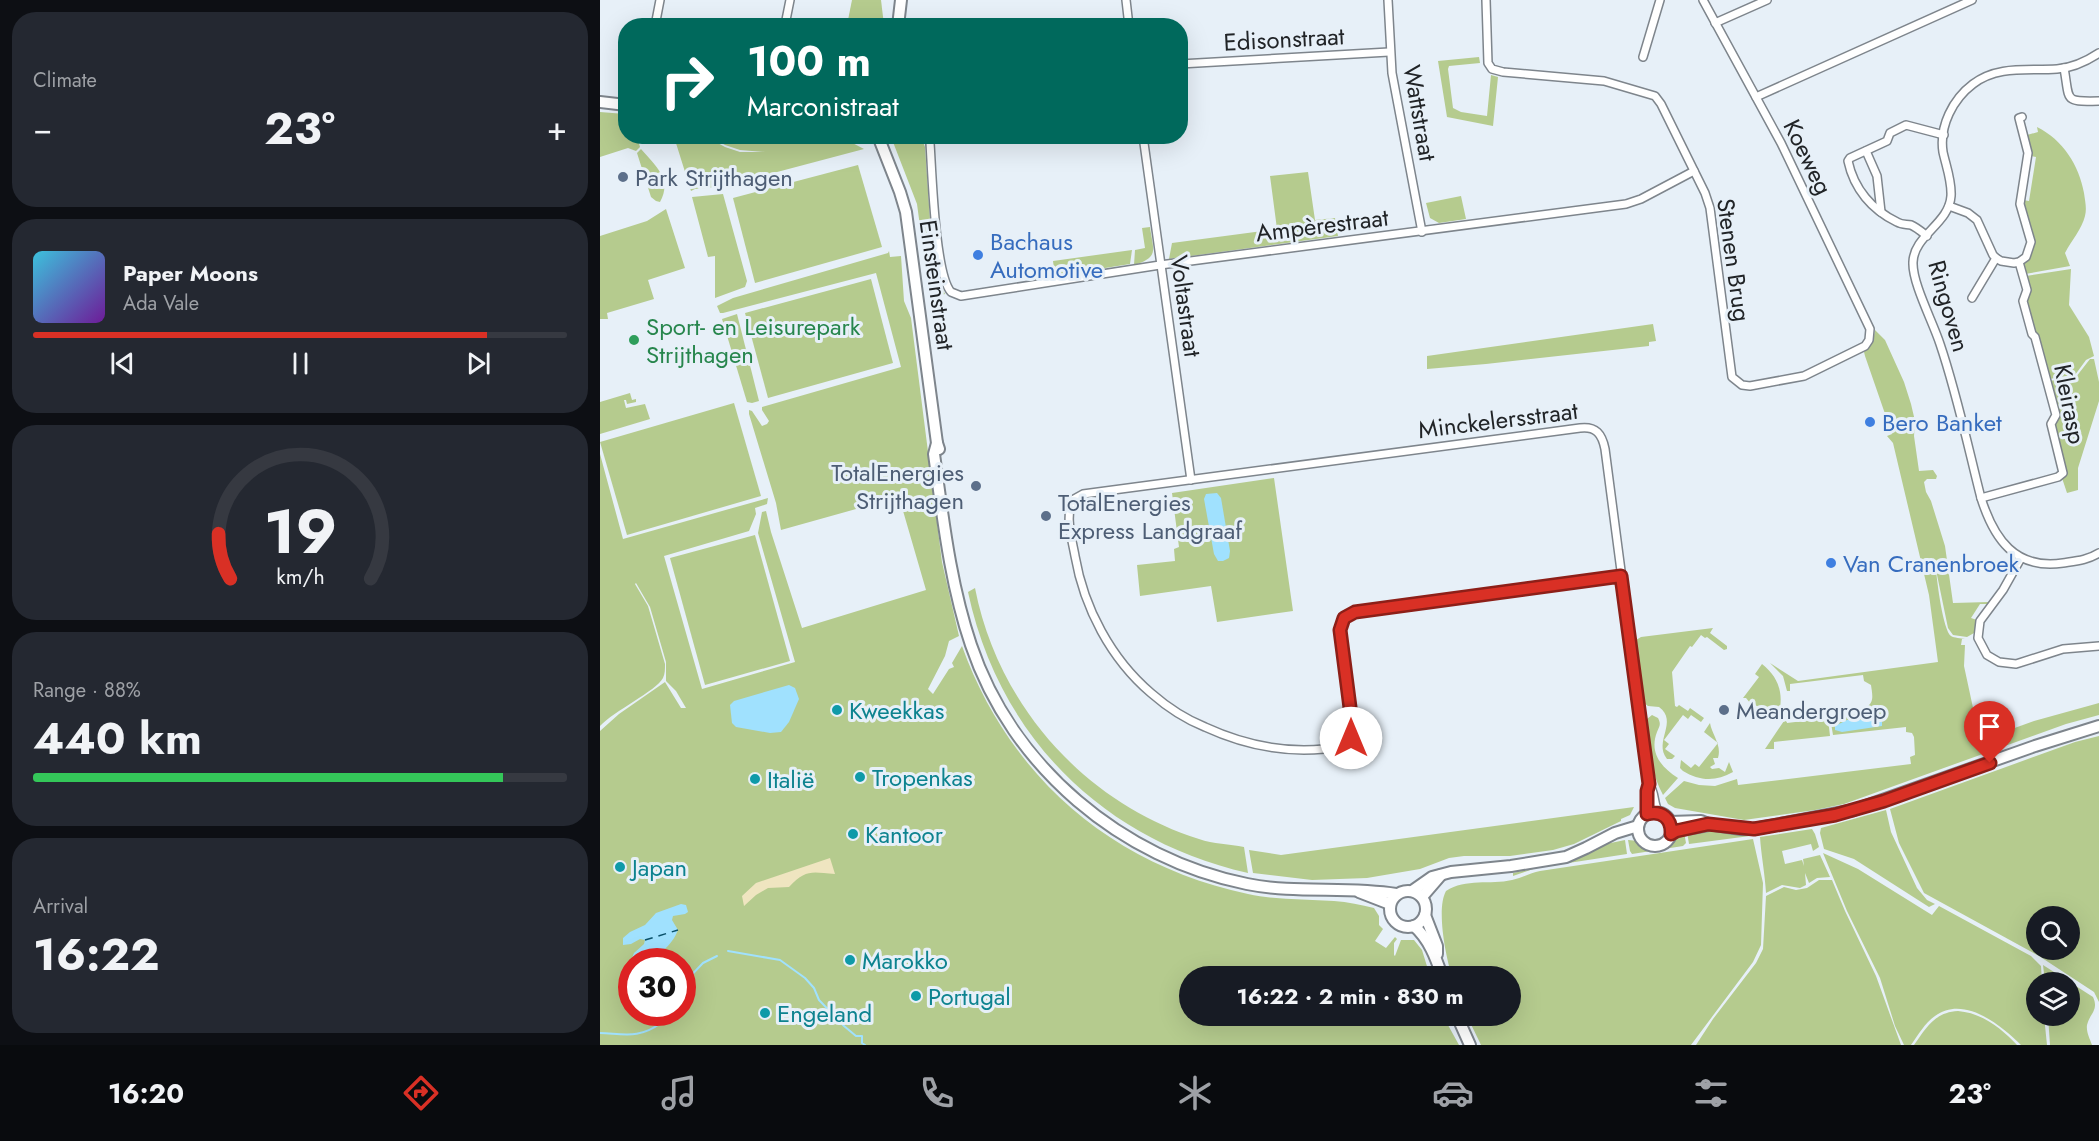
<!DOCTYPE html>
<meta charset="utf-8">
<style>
body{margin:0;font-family:Jost,sans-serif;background:#242831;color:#f1f3f6;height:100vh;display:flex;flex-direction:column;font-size:22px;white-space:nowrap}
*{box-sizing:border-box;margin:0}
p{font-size:20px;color:#9ea1a6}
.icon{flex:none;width:33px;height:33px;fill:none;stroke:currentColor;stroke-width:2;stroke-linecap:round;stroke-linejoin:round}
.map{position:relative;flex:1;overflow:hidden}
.side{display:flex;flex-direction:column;gap:12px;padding:12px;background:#0d0f14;width:600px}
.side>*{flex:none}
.guide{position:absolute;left:18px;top:18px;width:570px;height:126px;border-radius:24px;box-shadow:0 6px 24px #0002;background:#00695c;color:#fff;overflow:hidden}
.tools{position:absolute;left:1426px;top:906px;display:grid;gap:12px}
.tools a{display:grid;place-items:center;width:54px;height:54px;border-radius:50%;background:#171b24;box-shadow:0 6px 24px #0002;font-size:30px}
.speed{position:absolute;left:18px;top:948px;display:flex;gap:12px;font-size:30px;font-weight:700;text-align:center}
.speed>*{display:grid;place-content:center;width:78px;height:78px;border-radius:50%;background:#171b24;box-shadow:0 6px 24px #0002;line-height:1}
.speed .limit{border:9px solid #d22;background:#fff;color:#111}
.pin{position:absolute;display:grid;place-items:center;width:51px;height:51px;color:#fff;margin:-62px -26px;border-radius:50% 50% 50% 0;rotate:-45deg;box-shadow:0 0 6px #0007}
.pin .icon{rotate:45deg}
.me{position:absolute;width:66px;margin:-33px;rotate:0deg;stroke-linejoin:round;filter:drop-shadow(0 0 4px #0008)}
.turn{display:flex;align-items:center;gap:21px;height:126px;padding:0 30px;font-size:27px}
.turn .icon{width:78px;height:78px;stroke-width:2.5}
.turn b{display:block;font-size:42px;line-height:51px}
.big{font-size:45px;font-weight:700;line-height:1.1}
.side .card{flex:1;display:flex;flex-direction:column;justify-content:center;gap:9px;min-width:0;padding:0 21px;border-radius:24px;background:#242831}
.side .dial{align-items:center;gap:0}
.dial svg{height:156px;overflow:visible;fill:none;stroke:#363941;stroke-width:7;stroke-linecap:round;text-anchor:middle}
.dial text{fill:#f1f3f6;stroke:none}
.song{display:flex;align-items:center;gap:18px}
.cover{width:72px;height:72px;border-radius:9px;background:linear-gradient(135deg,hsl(190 70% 55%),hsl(280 70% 35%))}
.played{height:6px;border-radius:3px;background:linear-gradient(90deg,#d93025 85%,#363941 85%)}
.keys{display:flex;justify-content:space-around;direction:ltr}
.heat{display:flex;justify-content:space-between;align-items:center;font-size:33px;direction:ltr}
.charge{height:9px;border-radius:4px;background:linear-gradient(90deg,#34c759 88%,#363941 0)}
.trip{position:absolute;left:579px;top:966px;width:342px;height:60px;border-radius:30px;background:#171b24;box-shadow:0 6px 24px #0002;font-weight:700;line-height:60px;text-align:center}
.tabs{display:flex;height:96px;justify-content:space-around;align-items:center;background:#090b0e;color:#9ea1a6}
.tabs .icon{width:42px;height:42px}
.tabs .on{color:#d93025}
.tabs b{font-size:27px;color:#f1f3f6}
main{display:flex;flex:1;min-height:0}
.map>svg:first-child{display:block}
.green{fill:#b5cb8e;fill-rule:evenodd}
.sand{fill:#efe5c0}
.water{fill:#a0e1fe}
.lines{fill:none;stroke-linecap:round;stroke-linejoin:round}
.stream{stroke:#a0e1fe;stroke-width:2}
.ferry{stroke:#0b526b;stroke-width:1.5;stroke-dasharray:8 6;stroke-linecap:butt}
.street-casing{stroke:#7e858c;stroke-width:10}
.secondary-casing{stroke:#7e858c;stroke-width:14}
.street{stroke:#fff;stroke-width:7}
.secondary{stroke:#fff;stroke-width:10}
.route-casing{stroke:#8d1f18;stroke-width:15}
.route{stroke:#d93025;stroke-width:10}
.service-dot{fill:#5c6f8a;stroke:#e7f0f8;stroke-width:2}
.shop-dot{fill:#3f7fe0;stroke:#e7f0f8;stroke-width:2}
.leisure-dot{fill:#2e9e5b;stroke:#e7f0f8;stroke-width:2}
.culture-dot{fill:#0f9aa8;stroke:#e7f0f8;stroke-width:2}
.labels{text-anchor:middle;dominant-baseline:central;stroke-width:6;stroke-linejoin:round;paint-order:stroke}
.street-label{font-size:24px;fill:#212427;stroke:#e7f0f8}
.service-label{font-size:24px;fill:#4e5e75;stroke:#e7f0f8;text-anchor:start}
.shop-label{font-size:24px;fill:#366cbe;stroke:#e7f0f8;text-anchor:start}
.leisure-label{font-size:24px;fill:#27864d;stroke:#e7f0f8;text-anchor:start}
.culture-label{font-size:24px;fill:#0d838f;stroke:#e7f0f8;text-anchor:start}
</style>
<main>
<section class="side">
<div class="card"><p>Climate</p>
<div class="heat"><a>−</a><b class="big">23°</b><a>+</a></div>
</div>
<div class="card">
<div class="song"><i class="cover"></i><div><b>Paper Moons</b><p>Ada Vale</p></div></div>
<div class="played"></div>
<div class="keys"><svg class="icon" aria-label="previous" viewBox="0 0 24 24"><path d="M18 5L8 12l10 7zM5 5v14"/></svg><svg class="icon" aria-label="pause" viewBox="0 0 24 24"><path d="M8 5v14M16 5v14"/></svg><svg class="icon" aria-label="next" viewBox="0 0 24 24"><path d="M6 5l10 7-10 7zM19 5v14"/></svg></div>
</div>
<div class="card dial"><svg viewBox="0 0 100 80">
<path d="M14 69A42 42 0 1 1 86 69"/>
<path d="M14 69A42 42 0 0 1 8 46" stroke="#d93025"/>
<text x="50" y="56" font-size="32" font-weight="700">19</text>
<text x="50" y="72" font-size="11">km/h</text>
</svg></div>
<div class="card"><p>Range · 88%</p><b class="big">440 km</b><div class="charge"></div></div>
<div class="card"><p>Arrival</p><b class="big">16:22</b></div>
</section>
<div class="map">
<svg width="1499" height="1045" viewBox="0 0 1499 1045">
<rect width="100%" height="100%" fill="#e7f0f8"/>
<!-- green -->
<g class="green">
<polygon points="252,0 281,0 284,25 247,25"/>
<polygon points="879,57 880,63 849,66 848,69 853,108 861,112 887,116 891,75 898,77 893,126 847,117 838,61"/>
<polygon points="0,112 25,114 25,130 23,132 25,132 26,136 37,137 40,147 36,151 28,148 0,157"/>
<path d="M1437,127c26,13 42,38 47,66 1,8 3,15 1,23 -3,13 -14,25 -20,37l5,13 -45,8 -2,-9c17,-25 8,-32 -1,-59l1,-6 6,1 7,-44 -5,-1 -4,-21 11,-3z"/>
<polygon points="239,136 264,149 151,179 129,188 116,187 95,189 91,191 75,140 79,137 107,137 125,147 140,152 165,152 140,150 125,145 111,137"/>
<polygon points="294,137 321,137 325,147 331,234 340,283 345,294 336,297 333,296 324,256 317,204 293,142"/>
<path d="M41,149c14,16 32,31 19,53l-4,-1 -5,-4 -14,-44z"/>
<polygon points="258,165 282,247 155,283 133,198"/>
<polygon points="708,172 715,220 735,218 738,236 569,259 572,243 677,229 670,176"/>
<polygon points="123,194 147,281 145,287 115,298 115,256 108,257 92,197"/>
<polygon points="861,196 866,219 839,223 830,218 826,203"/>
<polygon points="66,209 85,268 48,280 54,299 7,313 8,319 0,319 0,236 47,221"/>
<path d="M550,227c3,23 10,30 -16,38l1,-15 10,-2 -3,-20z"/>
<polygon points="532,250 530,264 455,276 453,261"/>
<path d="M289,251l1,6 11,-1 3,45 7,17 31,244 17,74 -10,5 -4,15 -17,33 5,5 16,-25 5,-2 -2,-4 10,-17c47,131 150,219 286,248 28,6 57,5 86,7 14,1 27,4 40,7l5,8v9l4,4 -8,12 11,7 9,-11 2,2 -3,4v12l1,1 6,-16h13l8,10 8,26h-240v40h253l16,29h-859v-314l19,-17 46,-32 16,26h5l-10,-17 -10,-10v-19l-16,-55 -14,-24 -1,1 13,22 17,58c0,5 0,10 -2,14 -7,13 -49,33 -63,48v-272l23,85 145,-41 -1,6 -12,4 1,6 -7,17 -85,25 38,133 93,-27 -37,-129 4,-21 4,-1 5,21 31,96 124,-38 -27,-93 -118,33 -5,-27 -27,-89v-4l3,1 10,15 5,-2 2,-3 -7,-11v-3l139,-40 -25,-94 -153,40h-3l-3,-7 16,-8 155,-45zM32,962h50v50h-50z"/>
<polygon points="1471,269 1469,305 1489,337 1494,356 1486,360 1475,375 1449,379 1425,302 1426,276"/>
<polygon points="271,279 293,363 168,398 145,313"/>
<polygon points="137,314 159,401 152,403 147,402 122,319"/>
<polygon points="1053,324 1056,341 1049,342 1049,346 886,364 827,369 827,356"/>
<path d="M1275,330l10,10 19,42 7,22 4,17 -1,15 5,35 14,-1 4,6 -1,3h-9l-3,3 2,10 5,9 14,45 8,57 36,-1 -1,2h-8l-9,14 6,2 -3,13 -7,4 -14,-2 -5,-7 -12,-58c1,11 7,60 15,66 3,2 10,2 14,3h-3l-1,6h4l-1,21 14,65 10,3h10l36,-13 65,-18v12l-33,9 -222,80 -29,6 -71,10 -69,-12 -7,-4 -3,-6 19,-17 15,4 16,1 22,-7 1,6 173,-21 -1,-7 5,-2 -1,-18 -2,-4 -6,-1v-5l-73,8 -3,-18 37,-4 -1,-6c9,-4 6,-14 5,-22l-7,-4 -1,-6 -73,9v7h-3l-4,-15 -13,-13 28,18 140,-19 -9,-67 -36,-152 -6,-7 5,-2 -27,-78 -1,-4 9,-10z"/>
<polygon points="1490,359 1494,359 1499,382 1499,401 1478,468 1478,490 1467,493 1462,478 1466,473 1466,468 1454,424 1449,381 1476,377"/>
<polygon points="30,393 32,400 36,399 36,402 27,404 26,400 24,400 26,408 45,404 50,419 0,434 0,402"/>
<polygon points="134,403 161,496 27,535 0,442"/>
<polygon points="674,478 693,611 617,622 611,586 540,596 537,565 575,561 574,549 579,547 572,493"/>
<polygon points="155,535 190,661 105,685 70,558"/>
<path d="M375,588c23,118 110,215 224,251 14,5 31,5 45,8l4,26c-145,-33 -249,-136 -280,-281z"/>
<path d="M1113,628l-3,5 17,13v3l-3,1 -17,-13 -2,1 -4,-3 -9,12 -2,-1 -18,26 3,34 2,1 2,-2 9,6 2,-3 14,10 -3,4 -10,-7 -3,4 -5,-4 -19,25 5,4 -4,5 10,7 -3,3h-5c-14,-18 12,-37 -8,-52l-11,-1 -4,-3 -8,-63 5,-3z"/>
<path d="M1162,664c18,14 23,33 15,55l-12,-10 -2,2 -10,-8 -2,1 -5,-6h-3l16,-21 -4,-3z"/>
<path d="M1052,715l6,3c3,6 2,7 -1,14 -8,21 4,35 21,46l-15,17c-12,-22 -16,-51 -16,-76z"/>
<polygon points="1186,718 1187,723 1228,718 1230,736 1174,742 1174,749 1165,749"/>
<path d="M1110,723c2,12 12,22 8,35h-5l2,6 -5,3 2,2 7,-1 6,4 4,-10 4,10c-17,10 -34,9 -50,-1l-3,-3 1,-8 10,8 4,-4 4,3 19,-24 -14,-11z"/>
<path d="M1499,736v266l-5,-10 -55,-36 -115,-63 -25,-50 -9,-34 185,-67zM1470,916v34h-33v-34z"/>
<polygon points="1034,807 1030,815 1021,819 1021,821 974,844 953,850 910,856 864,856 849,858 820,869 767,878 712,880 653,873 649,850 681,855"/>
<polygon points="1286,810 1291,832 1317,888 1327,900 1335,904 1329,907 1254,859 1224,849 1220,833 1221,828"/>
<polygon points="1110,829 1145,833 1150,836 1089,844 1087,832"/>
<path d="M1212,829l3,5 4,13 -6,4 -2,-7 -29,7 3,13 17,-4 2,6 -1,-7 17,-4 10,22 -13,1 -8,5 -4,-10 1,12 -6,3 -18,-3 -16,8c-1,-19 -5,-39 -6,-56z"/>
<path d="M1084,832l2,11 -3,3 -51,8 -2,-3 -2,-11c8,0 11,3 18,6 15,8 26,-7 38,-14z"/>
<path d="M1153,839l10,44 -2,62 -8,17 -62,83h-210l-14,-29h43v-40h-58c-6,-18 -16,-67 -6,-85 20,-13 44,-6 66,-11 10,-2 18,-7 28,-9z"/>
<polygon points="1025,840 1027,854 936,868 913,876 913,873 946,866 1006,844"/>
<path d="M1223,853l35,16 74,46 7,-9 92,50 10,10 1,16h-5v34h7l3,29h-26c-20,-20 -57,-50 -86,-29 -10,7 -17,19 -24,29h-7l-9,-19 -15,-48 -33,-67z"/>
<polygon points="1219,880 1232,880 1245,911 1276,976 1301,1045 1096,1045 1113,1019 1156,963 1163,949 1166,896 1184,887 1196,890 1207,888"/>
<path d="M1443,965l50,32c6,13 -3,16 -6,28 -1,7 3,14 5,20h-42l-2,-29h22v-34h-25z"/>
<path d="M1358,1011c24,2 43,17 59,34h-103c12,-17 21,-33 44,-34z"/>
</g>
<!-- sand -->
<path class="sand" d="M230,858l5,16c-24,-2 -29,-5 -46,13l-21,1 -12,7 -12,11 -2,-10 14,-13z"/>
<!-- water -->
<g class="water">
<polygon points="617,493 621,498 630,551 629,558 623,561 618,561 614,554 604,499 606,494"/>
<polygon points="189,685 195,688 199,699 189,722 181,732 170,733 136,727 132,723 130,705 134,701"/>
<polygon points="1277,717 1282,722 1282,726 1242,732 1235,730 1235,726 1247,720 1267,720"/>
<path d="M81,904l5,1 2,7 -3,2 -12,2 -1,4 6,10c-7,18 -26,34 -46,28l2,-5 10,-9 1,-4 -5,-1 -9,5 -8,1v-7l7,-6 15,-7 11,-12z"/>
</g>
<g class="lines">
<!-- stream -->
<g class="stream">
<polyline points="128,951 180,960 205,978 214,988 219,1000 244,1026 256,1036 262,1036 262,1043 265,1045"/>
<polyline points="82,985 103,963 117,956"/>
<path d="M0,1033c25,1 39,6 61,-10l2,-11"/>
</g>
<!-- ferry -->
<polyline class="ferry" points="45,940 78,930"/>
<defs>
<g id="street">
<polyline points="526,0 529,26"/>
<polyline points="788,0 792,73 822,232"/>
<polyline points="886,0 888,63 892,69 903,72 1004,81 1055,96 1061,104 1105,193 1110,208 1132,377 1142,385 1150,386 1204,376 1265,346 1269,340 1270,329 1181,143 1103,0"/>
<polyline points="1115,23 1167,0"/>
<polyline points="55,26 60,0"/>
<polyline points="187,26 186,20 190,0"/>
<path d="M1499,53c-12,8 -28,15 -42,16 -29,2 -59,-4 -84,15 -20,15 -34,42 -30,68 3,14 9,29 8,44 -2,28 -37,39 -38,66 -1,21 20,60 27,82 17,50 28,103 41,154 13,41 34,72 82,65 13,-2 25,-3 36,-10"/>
<polyline points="1043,57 1060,0"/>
<polyline points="580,64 789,52"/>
<path d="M1464,68c6,33 -1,34 35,33"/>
<polyline points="1156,97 1372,0"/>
<path d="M328,136l2,7c2,29 5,131 21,149l10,4 199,-31 466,-61 15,-5 53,-28"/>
<polyline points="543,136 591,480"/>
<polyline points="1266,151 1277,176 1281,212"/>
<polyline points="1349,206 1368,213 1377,220 1393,255 1396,258 1401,261 1414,263 1419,262 1426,257 1431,242 1420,204 1428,153 1419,118 1422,117"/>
<path d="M1327,236c-5,-4 -11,-9 -16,-11 -5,-1 -9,0 -14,-3 -25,-12 -43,-33 -49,-61l2,-3 37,-17 3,-8 16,-8 38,10"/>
<polyline points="1372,298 1396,258"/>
<polyline points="1381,498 1458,477 1463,473 1451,424 1456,415 1435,337 1432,334 1423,301 1427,290 1419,262"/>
<polyline points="1421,558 1403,590 1380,621 1378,638 1387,655 1399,662 1416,664 1463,649 1499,646"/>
<path d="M1021,576l-266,36 -11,6 -4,12 12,93c1,6 1,12 -3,18 -5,7 -16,7 -25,8 -41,4 -82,-5 -119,-22 -20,-8 -38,-20 -54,-34 -40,-34 -67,-85 -76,-137 -3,-17 -11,-42 -1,-57l9,-5 497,-66c16,-2 22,6 25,21l44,335 -2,7v23"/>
<path d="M1049,784c7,9 4,20 10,29"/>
</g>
<g id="secondary">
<polyline points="298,26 301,0"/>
<polyline points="0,102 26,105"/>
<polyline points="278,136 300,192 306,212 337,443 339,449"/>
<path d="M337,443l-3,11c9,64 16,129 37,191 41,122 151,214 276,239 49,10 100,2 149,10"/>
<circle cx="1055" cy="829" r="17"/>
<polyline points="1070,822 1101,821 1108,824 1141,829 1154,829 1254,810 1435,746 1499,726"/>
<polyline points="1071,834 1076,831 1108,825"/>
<circle cx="808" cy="909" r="18"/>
<polyline points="812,891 832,877 851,872 911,866 966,857 986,848 1015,833 1038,826"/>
<polyline points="759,892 790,904"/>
<polyline points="822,897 841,875"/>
<polyline points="825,915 837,946 837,954"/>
<path d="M814,926c15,13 22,32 28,50"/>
<polyline points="857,1016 870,1045"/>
</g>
</defs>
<!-- street casing -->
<use href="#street" class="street-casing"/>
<!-- secondary casing -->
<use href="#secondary" class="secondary-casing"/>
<!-- street -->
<use href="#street" class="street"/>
<!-- secondary -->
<use href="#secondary" class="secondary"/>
</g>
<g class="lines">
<defs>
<path id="route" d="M751,738l1,-15 -12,-93 4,-12 11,-6 266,-36 28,208 -2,7v23c15,-4 25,5 24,20l5,-3 32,-7 46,5 81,-14 49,-14 106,-38"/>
</defs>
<!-- route casing -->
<use href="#route" class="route-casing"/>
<!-- route -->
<use href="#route" class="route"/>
</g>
<!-- markers -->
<g class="service-dot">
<circle cx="23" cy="177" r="6"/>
<circle cx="376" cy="486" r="6"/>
<circle cx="446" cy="516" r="6"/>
<circle cx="1124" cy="710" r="6"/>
</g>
<g class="shop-dot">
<circle cx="378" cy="255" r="6"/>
<circle cx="1270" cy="422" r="6"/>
<circle cx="1231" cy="563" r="6"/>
</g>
<circle class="leisure-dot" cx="34" cy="340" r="6"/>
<g class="culture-dot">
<circle cx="237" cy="710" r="6"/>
<circle cx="260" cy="777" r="6"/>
<circle cx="155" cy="779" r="6"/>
<circle cx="253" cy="834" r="6"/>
<circle cx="20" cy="867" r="6"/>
<circle cx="250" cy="960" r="6"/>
<circle cx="316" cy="996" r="6"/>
<circle cx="165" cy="1013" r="6"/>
</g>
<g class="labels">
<!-- street labels -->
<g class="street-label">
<text transform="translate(684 39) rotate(-3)">Edisonstraat</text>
<text transform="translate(820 113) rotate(80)">Wattstraat</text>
<text transform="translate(1208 157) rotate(64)">Koeweg</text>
<text transform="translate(722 225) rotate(-7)">Ampèrestraat</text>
<text transform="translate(1134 260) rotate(82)">Stenen Brug</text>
<text transform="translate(337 285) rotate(82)">Einsteinstraat</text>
<text transform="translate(586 306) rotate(82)">Voltastraat</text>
<text transform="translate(1349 306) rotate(74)">Ringoven</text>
<text transform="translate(1470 404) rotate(79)">Kleirasp</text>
<text transform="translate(898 420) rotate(-7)">Minckelersstraat</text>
</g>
<!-- service labels -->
<g class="service-label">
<text x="35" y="177">Park Strijthagen</text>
<text x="364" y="472" text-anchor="end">TotalEnergies<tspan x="364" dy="28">Strijthagen</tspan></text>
<text x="458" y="502">TotalEnergies<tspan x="458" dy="28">Express Landgraaf</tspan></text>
<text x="1136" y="710">Meandergroep</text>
</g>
<!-- shop labels -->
<g class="shop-label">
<text x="390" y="241">Bachaus<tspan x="390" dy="28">Automotive</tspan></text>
<text x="1282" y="422">Bero Banket</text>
<text x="1243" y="563">Van Cranenbroek</text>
</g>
<!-- leisure labels -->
<g class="leisure-label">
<text x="46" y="326">Sport- en Leisurepark<tspan x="46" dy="28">Strijthagen</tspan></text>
</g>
<!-- culture labels -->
<g class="culture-label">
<text x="249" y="710">Kweekkas</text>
<text x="272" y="777">Tropenkas</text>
<text x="167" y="779">Italië</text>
<text x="265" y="834">Kantoor</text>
<text x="32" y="867">Japan</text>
<text x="262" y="960">Marokko</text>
<text x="328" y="996">Portugal</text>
<text x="177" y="1013">Engeland</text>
</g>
</g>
</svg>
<div class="tools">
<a><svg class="icon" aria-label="search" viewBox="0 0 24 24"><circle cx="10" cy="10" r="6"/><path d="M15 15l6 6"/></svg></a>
<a><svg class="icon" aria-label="layers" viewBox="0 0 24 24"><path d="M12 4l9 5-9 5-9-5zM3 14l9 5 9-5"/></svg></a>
</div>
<div class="speed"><div class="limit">30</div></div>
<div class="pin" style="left:1390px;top:763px;background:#d93025"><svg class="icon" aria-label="arrive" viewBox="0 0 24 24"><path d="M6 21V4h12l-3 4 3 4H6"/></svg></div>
<svg class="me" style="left:751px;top:738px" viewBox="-20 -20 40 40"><circle r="19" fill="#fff"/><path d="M0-13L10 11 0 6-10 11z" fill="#d93025"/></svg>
<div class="trip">16:22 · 2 min · 830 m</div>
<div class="guide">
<div class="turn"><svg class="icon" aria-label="right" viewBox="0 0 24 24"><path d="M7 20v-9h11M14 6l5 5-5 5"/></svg><div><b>100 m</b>Marconistraat</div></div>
</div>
</div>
</main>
<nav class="tabs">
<b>16:20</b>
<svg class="icon on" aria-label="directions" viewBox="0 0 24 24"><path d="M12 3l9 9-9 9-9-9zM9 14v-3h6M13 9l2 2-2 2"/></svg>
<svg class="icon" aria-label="music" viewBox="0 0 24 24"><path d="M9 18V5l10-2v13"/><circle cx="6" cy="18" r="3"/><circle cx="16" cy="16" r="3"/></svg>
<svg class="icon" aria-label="phone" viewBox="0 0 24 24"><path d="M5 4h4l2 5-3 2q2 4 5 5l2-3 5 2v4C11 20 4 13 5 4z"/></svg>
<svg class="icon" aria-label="climate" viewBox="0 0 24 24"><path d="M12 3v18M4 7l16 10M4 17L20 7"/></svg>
<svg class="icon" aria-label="car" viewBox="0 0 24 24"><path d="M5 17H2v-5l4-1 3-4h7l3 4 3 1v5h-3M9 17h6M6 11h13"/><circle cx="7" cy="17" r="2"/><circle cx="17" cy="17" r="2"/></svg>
<svg class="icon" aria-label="filters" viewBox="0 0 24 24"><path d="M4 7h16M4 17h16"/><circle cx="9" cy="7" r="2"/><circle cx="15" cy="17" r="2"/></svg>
<b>23°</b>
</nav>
